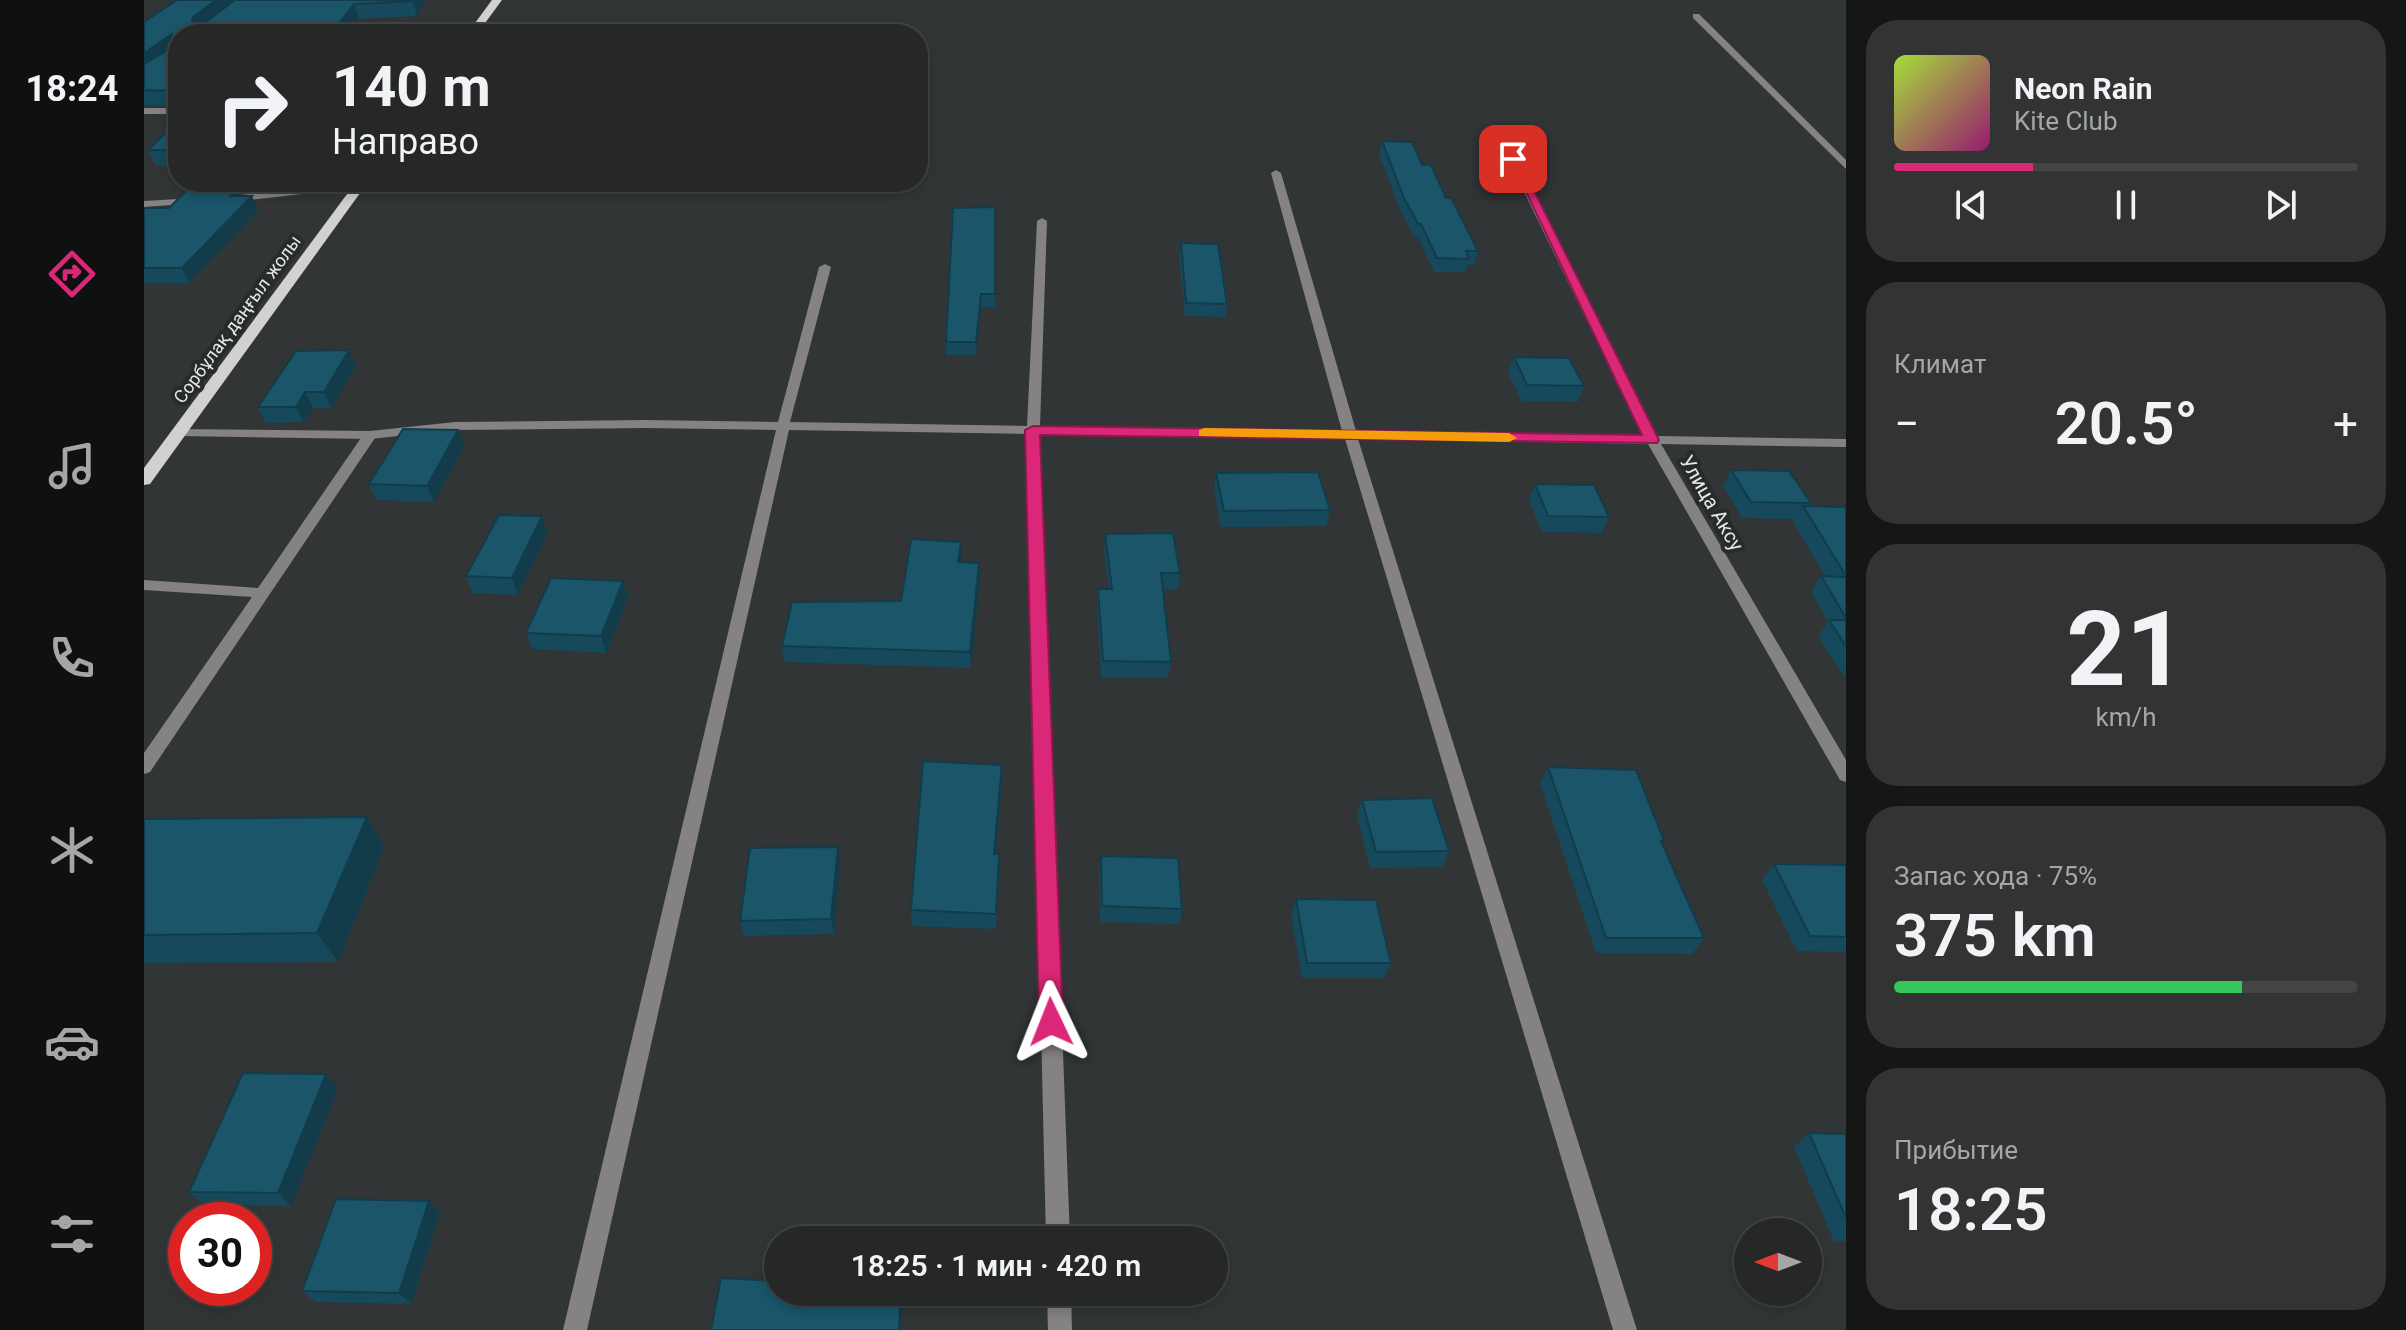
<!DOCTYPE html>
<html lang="ru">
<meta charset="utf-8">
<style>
body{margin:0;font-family:Roboto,sans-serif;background:#323434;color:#f1f3f6;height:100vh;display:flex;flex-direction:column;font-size:30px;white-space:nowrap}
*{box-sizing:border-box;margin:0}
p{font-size:26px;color:#a4a6a8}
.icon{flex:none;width:44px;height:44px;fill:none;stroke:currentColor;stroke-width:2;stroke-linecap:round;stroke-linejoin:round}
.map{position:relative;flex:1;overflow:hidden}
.drawer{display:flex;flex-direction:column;gap:20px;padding:20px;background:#151616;width:560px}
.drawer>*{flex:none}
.guide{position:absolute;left:24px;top:24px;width:760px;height:168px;border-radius:32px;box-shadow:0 4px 12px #0003,0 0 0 2px #424445;background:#262828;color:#f1f3f6;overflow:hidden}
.needle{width:52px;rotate:270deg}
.controls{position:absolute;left:1590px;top:1218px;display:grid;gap:16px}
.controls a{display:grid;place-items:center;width:88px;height:88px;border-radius:50%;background:#262828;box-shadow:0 4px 12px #0003,0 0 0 2px #424445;font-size:40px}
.speed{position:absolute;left:24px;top:1202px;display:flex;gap:16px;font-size:40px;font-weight:700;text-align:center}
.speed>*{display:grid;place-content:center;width:104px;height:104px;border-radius:50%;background:#262828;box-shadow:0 4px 12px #0003,0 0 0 2px #424445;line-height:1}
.speed .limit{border:12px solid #d22;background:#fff;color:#111}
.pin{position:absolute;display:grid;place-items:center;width:68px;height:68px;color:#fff;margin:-34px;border-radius:16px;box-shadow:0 4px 12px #0006}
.me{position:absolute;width:88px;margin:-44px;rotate:358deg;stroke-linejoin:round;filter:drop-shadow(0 0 6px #0008)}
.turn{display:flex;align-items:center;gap:28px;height:168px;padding:0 32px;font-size:36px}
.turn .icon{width:104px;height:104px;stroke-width:2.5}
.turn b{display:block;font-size:56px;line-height:68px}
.big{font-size:60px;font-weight:600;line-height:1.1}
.drawer .card{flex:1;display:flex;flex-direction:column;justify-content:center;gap:12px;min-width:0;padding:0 28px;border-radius:32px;background:#323434}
.drawer .dial{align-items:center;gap:0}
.dial b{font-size:104px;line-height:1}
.song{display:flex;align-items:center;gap:24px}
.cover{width:96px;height:96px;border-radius:12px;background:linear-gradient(135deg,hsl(80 70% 55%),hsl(320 70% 35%))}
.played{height:8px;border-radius:4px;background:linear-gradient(90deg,#db2777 30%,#424445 30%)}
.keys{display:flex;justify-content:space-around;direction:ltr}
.heat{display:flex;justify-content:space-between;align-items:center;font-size:44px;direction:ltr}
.charge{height:12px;border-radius:6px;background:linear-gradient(90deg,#34c759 75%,#424445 0)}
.trip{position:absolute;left:620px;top:1226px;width:464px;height:80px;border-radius:40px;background:#262828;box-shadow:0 4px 12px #0003,0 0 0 2px #424445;font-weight:600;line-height:80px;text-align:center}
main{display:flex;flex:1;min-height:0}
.tabs{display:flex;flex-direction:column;width:144px;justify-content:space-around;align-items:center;background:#0f1010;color:#a4a6a8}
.tabs .icon{width:56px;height:56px}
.tabs .active{color:#db2777}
.tabs b{font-size:36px;color:#f1f3f6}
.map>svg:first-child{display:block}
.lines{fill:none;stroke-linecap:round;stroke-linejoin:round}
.service{fill:#848283;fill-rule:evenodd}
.minor{fill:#848283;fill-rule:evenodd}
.primary{fill:#d3d0d1;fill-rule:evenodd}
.wall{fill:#16495b}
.shaded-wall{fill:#123c4a}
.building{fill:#1a556a;stroke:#123c4a;stroke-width:2}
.route{fill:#db2777;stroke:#8e194d;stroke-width:2}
.slow{fill:#f59e0b}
.labels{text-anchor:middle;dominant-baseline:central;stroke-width:8;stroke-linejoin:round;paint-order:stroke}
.far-street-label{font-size:18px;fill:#e6e7e8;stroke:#282b2c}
.street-label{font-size:20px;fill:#e6e7e8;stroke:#282b2c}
</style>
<main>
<nav class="tabs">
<b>18:24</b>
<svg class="icon active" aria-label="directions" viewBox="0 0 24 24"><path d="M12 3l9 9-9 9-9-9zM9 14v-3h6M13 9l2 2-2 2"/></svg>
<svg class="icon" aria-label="music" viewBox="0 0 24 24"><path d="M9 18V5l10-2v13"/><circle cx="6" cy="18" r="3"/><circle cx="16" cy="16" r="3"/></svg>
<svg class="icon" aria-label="phone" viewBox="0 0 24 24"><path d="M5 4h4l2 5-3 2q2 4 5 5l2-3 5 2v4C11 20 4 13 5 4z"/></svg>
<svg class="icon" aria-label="climate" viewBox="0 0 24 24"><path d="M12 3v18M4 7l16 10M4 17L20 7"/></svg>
<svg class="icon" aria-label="car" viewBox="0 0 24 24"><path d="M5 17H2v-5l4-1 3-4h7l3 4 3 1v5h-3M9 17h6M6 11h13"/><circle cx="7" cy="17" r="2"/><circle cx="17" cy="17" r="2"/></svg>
<svg class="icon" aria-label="filters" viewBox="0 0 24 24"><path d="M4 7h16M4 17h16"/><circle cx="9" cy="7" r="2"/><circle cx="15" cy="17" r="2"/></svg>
</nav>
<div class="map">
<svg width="1702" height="1330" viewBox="0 0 1702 1330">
<rect width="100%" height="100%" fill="#323536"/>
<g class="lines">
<!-- service -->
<polygon class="service" points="226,431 233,435 6,772 0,774 0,753 108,597 0,590 0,580 114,588 221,432"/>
<!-- minor -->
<g class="minor">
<polygon points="1549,14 1555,14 1702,160 1702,169 1549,18"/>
<rect x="0" y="108" width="34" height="6"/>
<polygon points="1369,156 1374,159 1513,436 1702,439 1702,447 1517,444 1702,760 1702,782 1696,780 1504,444 1214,439 1493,1330 1469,1330 1201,439 896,434 926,1240 902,1240 883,434 645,430 443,1330 419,1330 632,430 502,428 311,430 226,439 35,436 30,435 30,429 226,431 311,422 502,420 634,422 675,267 681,264 687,267 646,422 883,426 893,221 898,218 903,221 896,426 1198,431 1127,173 1132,170 1137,173 1212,431 1499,436 1364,159"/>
<polygon points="216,182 221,185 220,187 87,202 82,199 87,196"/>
<polygon points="51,198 56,201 55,203 0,207 0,201"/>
<polygon points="903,1292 927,1292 928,1330 904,1330"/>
</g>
<!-- primary -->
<g class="primary">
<polygon points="348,0 358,0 333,34 323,34"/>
<polygon points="212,182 224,182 6,484 0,485 0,468"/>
</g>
</g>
<!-- wall -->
<g class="wall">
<polygon points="33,0 281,0 273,16 215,19 34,34 34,106 0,105 0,22"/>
<polygon points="34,121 34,166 12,166 4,150"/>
<polygon points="1238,141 1278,165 1302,198 1334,251 1330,265 1323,265 1321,272 1290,272 1274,237 1270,237 1257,212 1235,154"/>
<polygon points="57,182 110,182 106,189 93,190 96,196 114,211 45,283 0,283 0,208 25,208 61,189"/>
<polygon points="851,207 851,307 837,307 832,355 802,355 802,342"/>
<polygon points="1037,243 1083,304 1081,317 1041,316 1035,255"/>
<polygon points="1370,357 1440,386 1434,402 1378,401 1364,373"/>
<polygon points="212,366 187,408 169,408 160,422 122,423 114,407"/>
<polygon points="314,430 320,446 290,502 232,500 225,484"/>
<polygon points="1587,470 1667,503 1665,506 1702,507 1702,676 1700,676 1674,637 1684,622 1667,592 1677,576 1681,576 1649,522 1651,519 1598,518 1579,486"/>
<polygon points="1072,473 1186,510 1182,526 1077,527 1070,489"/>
<polygon points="1391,484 1465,517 1458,533 1398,532 1385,500"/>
<polygon points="404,533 374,595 329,593 322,576"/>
<polygon points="961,534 1036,573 1034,589 1019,589 1027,662 1024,678 957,678 953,606 954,589 965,589 960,550"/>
<polygon points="818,558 817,562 835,563 836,579 827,668 641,662 638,646 757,601"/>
<polygon points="479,581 484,597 462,653 388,649 382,633"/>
<polygon points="1404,767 1520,841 1518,844 1560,938 1548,954 1452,953 1396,783"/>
<polygon points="858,781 852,854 855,870 852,929 768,926 767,910"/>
<polygon points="1218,800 1305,851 1298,867 1226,868 1213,815"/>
<polygon points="223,817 240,847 194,962 0,963 0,821"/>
<polygon points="957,856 1038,909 1035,924 956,922 955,871"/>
<polygon points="696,862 690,934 600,936 596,921"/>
<polygon points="1630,864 1702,865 1702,952 1653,951 1618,880"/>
<polygon points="1152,899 1247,963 1240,978 1158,978 1147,915"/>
<polygon points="194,1088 147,1206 60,1205 45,1192"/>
<polygon points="1665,1133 1702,1134 1702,1241 1690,1241 1650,1147"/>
<polygon points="296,1214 267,1304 172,1302 158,1291"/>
</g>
<!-- shaded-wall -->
<g class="shaded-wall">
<polygon points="72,0 97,0 55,32 48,21 49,17"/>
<polygon points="270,0 281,0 273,16 269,1"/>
<polygon points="210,4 215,19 203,34 186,34"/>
<polygon points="28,34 34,49 0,72 0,53"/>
<polygon points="57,182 110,182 106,189 93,190 98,201 62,193"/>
<polygon points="108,196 114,211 45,283 38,268"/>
<polygon points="837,294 837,307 832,355 832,342"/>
<polygon points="205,350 212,366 187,408 180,392"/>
<polygon points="161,392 169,408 160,422 152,407"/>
<polygon points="314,430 320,446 290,502 283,486"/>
<polygon points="398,516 404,533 374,595 368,578"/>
<polygon points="817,542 818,558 815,579 814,562"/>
<polygon points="835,563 836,579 827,668 826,652"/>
<polygon points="479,581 484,597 462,653 457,636"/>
<polygon points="858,765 858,781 850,870 850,854"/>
<polygon points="223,817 240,847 194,962 173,933"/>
<polygon points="694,847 696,862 690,934 687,919"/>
<polygon points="182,1074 194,1088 147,1206 134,1193"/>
<polygon points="285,1201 296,1214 267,1304 255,1293"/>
<polygon points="757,1292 759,1292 757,1330 755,1330"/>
</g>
<!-- building -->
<g class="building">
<polygon points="33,0 72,0 49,17 48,21 62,22 91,0 270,0 269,1 210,4 186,34 34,34 34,91 0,90 0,64 29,47 28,34 0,53 0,22"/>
<polygon points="34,121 34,150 4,150"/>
<polygon points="1238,141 1268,142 1278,165 1287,165 1302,198 1307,198 1334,251 1322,251 1325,259 1293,258 1277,224 1274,224 1260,198"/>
<polygon points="92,187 86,196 108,196 38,268 0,268 0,208 25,208 42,191"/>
<polygon points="851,207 851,294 837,294 832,342 802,342 809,208"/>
<polygon points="1037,243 1074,244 1083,304 1042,303"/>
<polygon points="205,350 180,392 161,392 152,407 114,407 152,351"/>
<polygon points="1370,357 1425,358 1440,386 1383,385"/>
<polygon points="259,429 314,430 283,486 225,484"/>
<polygon points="1587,470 1645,471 1667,503 1607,502"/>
<polygon points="1174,472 1186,510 1080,511 1072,473"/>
<polygon points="1391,484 1450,485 1465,517 1404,516"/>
<polygon points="1659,506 1702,507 1702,576"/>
<polygon points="355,515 398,516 368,578 322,576"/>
<polygon points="1029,533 1036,573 1017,573 1027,662 959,661 954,589 968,589 961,534"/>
<polygon points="767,539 817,542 814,562 835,563 826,652 638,646 648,602 757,601"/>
<polygon points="1677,576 1702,577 1702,618"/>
<polygon points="407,578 479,581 457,636 382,633"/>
<polygon points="1685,620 1702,620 1702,646"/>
<polygon points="779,761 858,765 850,854 855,854 852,914 767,910"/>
<polygon points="1404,767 1492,770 1520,841 1517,841 1560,938 1462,938"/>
<polygon points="1288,798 1305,851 1232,852 1218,800"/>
<polygon points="223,817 173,933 0,935 0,821 1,819"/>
<polygon points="694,847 687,919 596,921 606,848"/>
<polygon points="957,856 1034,858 1038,909 958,906"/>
<polygon points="1630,864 1702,865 1702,937 1666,936"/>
<polygon points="1152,899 1232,900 1247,963 1163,963"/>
<polygon points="99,1073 182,1074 134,1193 45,1192"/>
<polygon points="1665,1133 1702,1134 1702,1218"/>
<polygon points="192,1199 285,1201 255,1293 158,1291"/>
<polygon points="577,1278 634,1281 634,1292 757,1292 755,1330 567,1330"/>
</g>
<!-- route -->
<polygon class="route" points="1365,156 1374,159 1515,440 1513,443 896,435 919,1022 915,1030 907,1033 899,1030 895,1022 881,430 889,426 1498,435"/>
<!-- slow -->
<polygon class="slow" points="1060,428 1365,433 1373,438 1365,442 1055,436 1055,430"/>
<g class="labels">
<!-- far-street labels -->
<g class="far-street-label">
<text transform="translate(93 319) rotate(-54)">Сорбұлақ даңғыл жолы</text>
</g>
<!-- street labels -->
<g class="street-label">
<text transform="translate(1568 503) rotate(60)">Улица Аксу</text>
</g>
</g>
</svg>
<div class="controls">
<a><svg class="needle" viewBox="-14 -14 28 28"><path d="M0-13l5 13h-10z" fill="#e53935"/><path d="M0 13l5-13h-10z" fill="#a4a6a8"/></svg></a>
</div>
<div class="speed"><div class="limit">30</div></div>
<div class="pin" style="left:1369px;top:159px;background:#d93025"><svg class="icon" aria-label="arrive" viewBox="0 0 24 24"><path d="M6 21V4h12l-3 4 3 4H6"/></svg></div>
<svg class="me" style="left:907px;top:1022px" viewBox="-20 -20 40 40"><path d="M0-17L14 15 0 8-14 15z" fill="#db2777" stroke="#fff" stroke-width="4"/></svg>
<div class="trip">18:25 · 1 мин · 420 m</div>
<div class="guide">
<div class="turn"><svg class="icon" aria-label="right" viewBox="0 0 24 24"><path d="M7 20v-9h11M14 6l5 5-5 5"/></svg><div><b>140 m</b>Направо</div></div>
</div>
</div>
<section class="drawer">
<div class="card">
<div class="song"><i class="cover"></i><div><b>Neon Rain</b><p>Kite Club</p></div></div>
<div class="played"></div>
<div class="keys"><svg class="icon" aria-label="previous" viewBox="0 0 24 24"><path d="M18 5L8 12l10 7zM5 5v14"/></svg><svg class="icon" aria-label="pause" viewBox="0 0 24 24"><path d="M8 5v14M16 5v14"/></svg><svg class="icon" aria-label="next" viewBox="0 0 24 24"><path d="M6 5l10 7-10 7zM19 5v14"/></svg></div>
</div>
<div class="card"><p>Климат</p>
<div class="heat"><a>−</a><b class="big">20.5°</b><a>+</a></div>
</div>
<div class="card dial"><b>21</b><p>km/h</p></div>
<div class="card"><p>Запас хода · 75%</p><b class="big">375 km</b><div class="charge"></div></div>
<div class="card"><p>Прибытие</p><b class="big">18:25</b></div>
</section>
</main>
